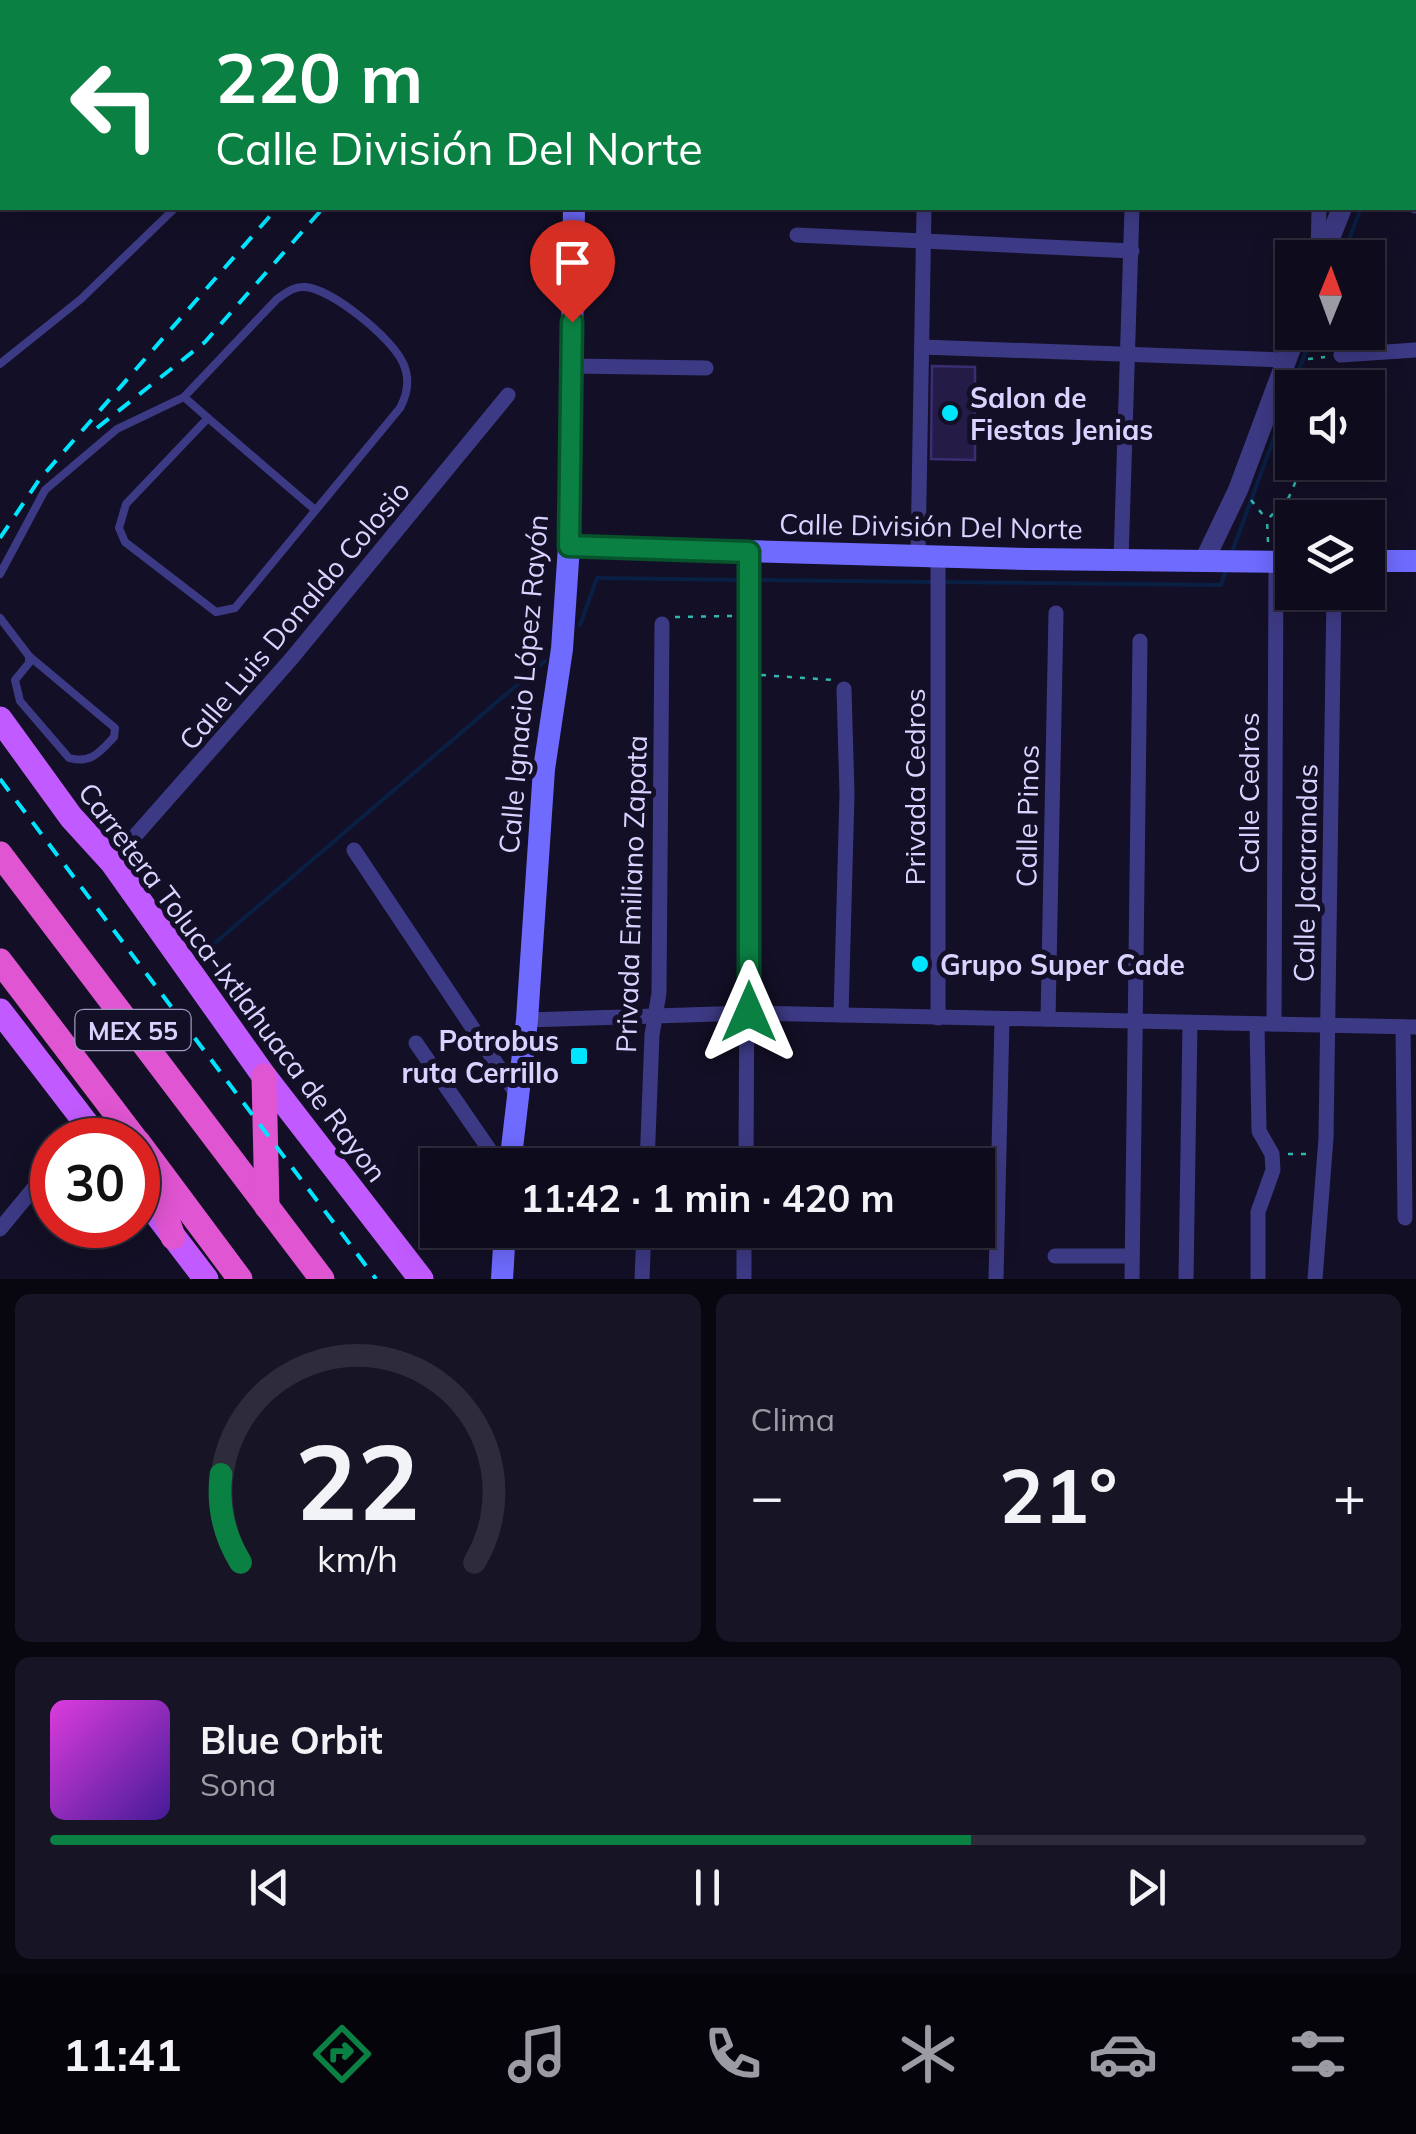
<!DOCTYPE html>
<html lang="es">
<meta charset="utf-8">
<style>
body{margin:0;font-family:Mulish,sans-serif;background:#171425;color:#f1f3f6;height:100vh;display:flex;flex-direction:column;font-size:38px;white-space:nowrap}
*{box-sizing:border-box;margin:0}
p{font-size:32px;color:#9b9ba3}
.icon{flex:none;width:55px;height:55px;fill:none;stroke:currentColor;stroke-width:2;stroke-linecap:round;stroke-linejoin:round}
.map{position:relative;height:1279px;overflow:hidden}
.details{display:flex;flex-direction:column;gap:15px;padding:15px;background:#08060f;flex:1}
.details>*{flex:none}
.top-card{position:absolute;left:0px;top:0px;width:1418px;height:210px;box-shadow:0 5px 25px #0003,0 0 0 2px #2e2b3b;background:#0b8043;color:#fff;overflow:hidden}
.needle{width:65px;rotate:1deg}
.tools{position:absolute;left:1275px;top:240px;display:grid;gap:20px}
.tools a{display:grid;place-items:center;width:110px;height:110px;border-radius:0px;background:#0e0b1c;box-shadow:0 5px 25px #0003,0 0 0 2px #2e2b3b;font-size:50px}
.speed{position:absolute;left:30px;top:1118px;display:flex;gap:20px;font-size:50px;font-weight:700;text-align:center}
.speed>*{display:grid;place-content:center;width:130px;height:130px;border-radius:50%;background:#0e0b1c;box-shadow:0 5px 25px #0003,0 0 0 2px #2e2b3b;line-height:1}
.speed .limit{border:15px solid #d22;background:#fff;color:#111}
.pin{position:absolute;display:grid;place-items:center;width:85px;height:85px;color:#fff;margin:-102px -42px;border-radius:50% 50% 50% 0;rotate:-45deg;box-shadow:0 0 10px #0007}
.pin .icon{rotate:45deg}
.me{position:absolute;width:110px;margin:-55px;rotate:0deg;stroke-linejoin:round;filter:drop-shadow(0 0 8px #0008)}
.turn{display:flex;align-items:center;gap:35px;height:210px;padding:0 50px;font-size:45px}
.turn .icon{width:130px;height:130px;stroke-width:2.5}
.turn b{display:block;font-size:70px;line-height:85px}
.big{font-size:75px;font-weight:700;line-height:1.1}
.details .tile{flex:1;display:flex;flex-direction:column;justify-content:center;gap:15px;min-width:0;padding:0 35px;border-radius:15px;background:#171425}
.details .dial{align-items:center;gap:0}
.dial svg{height:260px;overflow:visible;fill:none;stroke:#2e2b3b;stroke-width:7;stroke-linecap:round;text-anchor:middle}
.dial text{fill:#f1f3f6;stroke:none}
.song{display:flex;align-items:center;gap:30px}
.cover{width:120px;height:120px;border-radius:15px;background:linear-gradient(135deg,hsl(300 70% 55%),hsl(260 70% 35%))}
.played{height:10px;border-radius:5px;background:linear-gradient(90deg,#0b8043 70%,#2e2b3b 70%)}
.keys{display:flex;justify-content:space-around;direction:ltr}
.heat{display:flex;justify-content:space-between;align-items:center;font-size:55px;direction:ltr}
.details .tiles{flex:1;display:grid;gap:15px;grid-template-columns:1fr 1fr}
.tile:last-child{grid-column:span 2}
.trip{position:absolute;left:420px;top:1148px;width:575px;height:100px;border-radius:0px;background:#0e0b1c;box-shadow:0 5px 25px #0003,0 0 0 2px #2e2b3b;font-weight:700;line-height:100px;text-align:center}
.tab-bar{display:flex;height:160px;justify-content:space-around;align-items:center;background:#06040b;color:#9b9ba3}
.tab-bar .icon{width:70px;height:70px}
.tab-bar .current{color:#0b8043}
.tab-bar b{font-size:45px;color:#f1f3f6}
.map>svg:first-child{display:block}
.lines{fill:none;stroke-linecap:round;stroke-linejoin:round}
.stream{stroke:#0a1f44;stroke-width:4}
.building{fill:#241b47;stroke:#3b2d73;stroke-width:2.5}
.path{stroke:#2fb8b0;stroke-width:2.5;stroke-dasharray:5 8;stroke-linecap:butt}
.service{stroke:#3d3a85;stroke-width:8}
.minor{stroke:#3d3a85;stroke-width:15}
.tertiary{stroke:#3d3a85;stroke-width:20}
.secondary{stroke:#6f6bff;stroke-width:22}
.primary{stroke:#c25bff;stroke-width:25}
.trunk{stroke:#e055d1;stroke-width:25}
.rail{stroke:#00e5ff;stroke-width:4;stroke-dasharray:15 12;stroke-linecap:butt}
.route-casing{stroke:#07532c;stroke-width:25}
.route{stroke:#0b8043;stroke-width:18}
.poi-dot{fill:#00e5ff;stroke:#130f26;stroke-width:4}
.labels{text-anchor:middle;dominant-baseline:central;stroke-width:10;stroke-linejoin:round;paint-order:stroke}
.shield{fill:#130f26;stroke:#9e99be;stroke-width:2.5}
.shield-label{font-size:25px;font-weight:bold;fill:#d9d4ff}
.poi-label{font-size:28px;font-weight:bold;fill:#d9d4ff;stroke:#130f26;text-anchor:start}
.street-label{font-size:28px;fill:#d9d4ff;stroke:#130f26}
</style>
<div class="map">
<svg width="1416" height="1279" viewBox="0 0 1416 1279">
<rect width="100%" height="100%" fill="#130f26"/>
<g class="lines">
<!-- stream -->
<g class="stream">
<polyline points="1415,65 1416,62"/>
<polyline points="1342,258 1361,208"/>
<polyline points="1232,552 1313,332"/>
<polyline points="751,580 932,582"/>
<polyline points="941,582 1221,585 1226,570"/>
<polyline points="580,625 597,578 742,580"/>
<polyline points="208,949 545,661"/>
</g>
</g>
<!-- building -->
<polygon class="building" points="932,366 975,367 975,460 931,459"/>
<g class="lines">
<!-- path -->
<g class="path">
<polyline points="1308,359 1325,357"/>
<polyline points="1322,388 1332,366"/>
<polyline points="1251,500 1267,520"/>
<polyline points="1268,542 1267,520 1289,497 1304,462"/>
<polyline points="675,617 732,616"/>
<polyline points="761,675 833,680"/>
<polyline points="1288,1154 1310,1154"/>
</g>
<!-- service -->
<g class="service">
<polyline points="358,2 360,0"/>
<polyline points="0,142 2,140"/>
<polyline points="0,364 81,299 175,208"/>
<polyline points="208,418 314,509"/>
<path d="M0,574l45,-84 72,-61 67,-32 93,-98c9,-6 17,-13 28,-12 27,2 87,51 98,76 7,15 5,30 -3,45l-165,200 -19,4 -91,-70 -6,-14 7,-24 82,-86 -24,-21"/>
<path d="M0,618l29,38 86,72 -1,9c-14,15 -23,27 -45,21l-49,-57 -5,-21 14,-17v-7"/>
</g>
<!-- minor -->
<g class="minor">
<polyline points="931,2 931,0"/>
<polyline points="1136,2 1136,0"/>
<polyline points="1318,2 1318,0"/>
<polyline points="1415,206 1416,206"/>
<polyline points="797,235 1132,251"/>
<polyline points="1318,258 1319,208"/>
<polyline points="922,347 1287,360"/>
<polyline points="1341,355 1416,350"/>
<polyline points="572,366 706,368"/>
<polyline points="918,555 924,208"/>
<polyline points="1121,561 1132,208"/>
<polyline points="354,850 518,1096"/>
<polyline points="112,862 292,658 508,395"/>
<polyline points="841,1015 847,794 844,689"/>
<polyline points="938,1018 938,557"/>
<polyline points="1048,1019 1056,613"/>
<polyline points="527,1020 749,1013 1416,1027"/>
<polyline points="1257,1024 1259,1131 1272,1154 1273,1170 1258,1212 1258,1279"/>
<polyline points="1274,1024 1276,562"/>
<polyline points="1403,1027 1405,1218"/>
<polyline points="416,1043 500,1165"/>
<polyline points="647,1165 652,1035 659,993 662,624"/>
<polyline points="746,1165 749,552"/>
<polyline points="0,1229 52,1166"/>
<polyline points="1055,1256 1132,1256"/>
<polyline points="642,1279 644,1230"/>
<polyline points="744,1279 744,1230"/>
<polyline points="996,1279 1002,1019"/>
<polyline points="1132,1279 1140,641"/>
<polyline points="1186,1279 1190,1023"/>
<polyline points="1315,1279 1326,1138 1334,592"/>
</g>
<!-- tertiary -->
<g class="tertiary">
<polyline points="1415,17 1416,14"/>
<polyline points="1322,258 1342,208"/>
<polyline points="1204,561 1238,490 1297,332"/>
</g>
<!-- secondary -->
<g class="secondary">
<polyline points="572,2 572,0"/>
<polyline points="569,546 1029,559 1292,562"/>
<polyline points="1368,561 1416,561"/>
<polyline points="510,1165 527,1020 544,769 562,649 569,546 574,208"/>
<polyline points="502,1279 505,1230"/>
</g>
<!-- primary -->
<g class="primary">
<polyline points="0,719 71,817 112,862 264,1076 421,1279"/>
<polyline points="0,1011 99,1140"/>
<polyline points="138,1190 206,1279"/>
</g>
<!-- trunk -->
<g class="trunk">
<polyline points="0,854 322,1279"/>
<polyline points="0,961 136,1140"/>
<polyline points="264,1076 267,1207"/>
<polyline points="138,1142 240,1279"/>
<polyline points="152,1174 173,1237"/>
</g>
<!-- rail -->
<g class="rail">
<polyline points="195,2 196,0"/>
<polyline points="237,2 241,0"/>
<polyline points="456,2 458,0"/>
<polyline points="503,2 505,0"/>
<polyline points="0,182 2,180"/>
<polyline points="97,428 205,342 323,208"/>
<polyline points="0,538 39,480 277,208"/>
<polyline points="0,779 376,1279"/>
</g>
</g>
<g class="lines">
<defs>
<polyline id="route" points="572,322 569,546 749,552 749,1012"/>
</defs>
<!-- route casing -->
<use href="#route" class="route-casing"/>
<!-- route -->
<use href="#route" class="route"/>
</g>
<!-- markers -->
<g class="poi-dot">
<circle cx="950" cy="413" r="10"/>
<circle cx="920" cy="964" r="10"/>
<rect x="569" y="1046" width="20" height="20" rx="5"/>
</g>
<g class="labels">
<!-- shield labels -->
<rect class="shield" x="75.5" y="1010" width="115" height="40" rx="8"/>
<g class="shield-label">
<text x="133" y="1030">MEX 55</text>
</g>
<!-- poi labels -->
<g class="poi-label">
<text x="970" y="397">Salon de<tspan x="970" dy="32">Fiestas Jenias</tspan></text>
<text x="940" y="964">Grupo Super Cade</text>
<text x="559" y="1040" text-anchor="end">Potrobus<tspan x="559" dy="32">ruta Cerrillo</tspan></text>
</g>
<!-- street labels -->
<g class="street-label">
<text transform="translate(931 526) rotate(1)">Calle División Del Norte</text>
<text transform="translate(294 615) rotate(-50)">Calle Luis Donaldo Colosio</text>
<text transform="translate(523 684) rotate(-85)">Calle Ignacio López Rayón</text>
<text transform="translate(914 787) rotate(-90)">Privada Cedros</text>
<text transform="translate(1248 793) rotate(-90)">Calle Cedros</text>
<text transform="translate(1027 816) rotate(-89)">Calle Pinos</text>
<text transform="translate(1305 873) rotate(-89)">Calle Jacarandas</text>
<text transform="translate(631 894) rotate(-88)">Privada Emiliano Zapata</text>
<text transform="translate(233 982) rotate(53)">Carretera Toluca-Ixtlahuaca de Rayon</text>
</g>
</g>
</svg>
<div class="tools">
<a><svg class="needle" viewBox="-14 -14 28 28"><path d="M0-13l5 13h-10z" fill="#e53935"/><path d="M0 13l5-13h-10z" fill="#9b9ba3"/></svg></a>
<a><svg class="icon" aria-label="sound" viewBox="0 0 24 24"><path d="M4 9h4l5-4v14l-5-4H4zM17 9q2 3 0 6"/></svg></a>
<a><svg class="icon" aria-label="layers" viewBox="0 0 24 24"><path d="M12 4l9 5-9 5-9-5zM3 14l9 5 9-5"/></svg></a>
</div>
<div class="speed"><div class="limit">30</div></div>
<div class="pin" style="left:572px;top:322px;background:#d93025"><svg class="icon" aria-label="arrive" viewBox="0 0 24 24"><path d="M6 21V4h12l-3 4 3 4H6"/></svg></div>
<svg class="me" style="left:749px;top:1012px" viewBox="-20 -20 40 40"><path d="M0-17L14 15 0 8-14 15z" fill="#0b8043" stroke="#fff" stroke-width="4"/></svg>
<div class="trip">11:42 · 1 min · 420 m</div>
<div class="top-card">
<div class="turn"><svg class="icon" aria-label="left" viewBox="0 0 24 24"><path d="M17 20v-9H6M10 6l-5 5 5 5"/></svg><div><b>220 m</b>Calle División Del Norte</div></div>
</div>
</div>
<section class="details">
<div class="tiles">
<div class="tile dial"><svg viewBox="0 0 100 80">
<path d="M14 69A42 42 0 1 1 86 69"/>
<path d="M14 69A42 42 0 0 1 8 42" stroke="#0b8043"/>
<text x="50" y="56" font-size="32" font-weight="700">22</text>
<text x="50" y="72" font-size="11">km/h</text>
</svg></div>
<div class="tile"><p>Clima</p>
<div class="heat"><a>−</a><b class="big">21°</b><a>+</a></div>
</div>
<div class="tile">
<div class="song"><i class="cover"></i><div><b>Blue Orbit</b><p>Sona</p></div></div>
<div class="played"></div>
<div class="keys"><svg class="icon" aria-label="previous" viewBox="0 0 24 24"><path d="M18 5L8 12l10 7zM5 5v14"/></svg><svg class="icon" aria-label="pause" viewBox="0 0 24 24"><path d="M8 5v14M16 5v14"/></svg><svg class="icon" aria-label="next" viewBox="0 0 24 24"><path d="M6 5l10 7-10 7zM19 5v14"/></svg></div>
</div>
</div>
</section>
<nav class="tab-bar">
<b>11:41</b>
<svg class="icon current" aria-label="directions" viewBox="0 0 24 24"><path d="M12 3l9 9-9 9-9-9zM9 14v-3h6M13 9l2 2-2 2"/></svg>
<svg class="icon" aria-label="music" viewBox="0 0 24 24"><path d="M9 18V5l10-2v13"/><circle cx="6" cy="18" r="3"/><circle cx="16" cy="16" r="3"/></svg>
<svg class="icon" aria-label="phone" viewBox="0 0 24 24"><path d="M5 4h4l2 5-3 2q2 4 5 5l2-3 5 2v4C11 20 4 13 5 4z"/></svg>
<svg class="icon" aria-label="climate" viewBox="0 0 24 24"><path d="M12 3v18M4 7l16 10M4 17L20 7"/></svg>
<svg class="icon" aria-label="car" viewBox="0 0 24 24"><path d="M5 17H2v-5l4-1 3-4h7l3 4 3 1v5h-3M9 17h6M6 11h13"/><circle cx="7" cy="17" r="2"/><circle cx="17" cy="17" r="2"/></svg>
<svg class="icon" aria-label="filters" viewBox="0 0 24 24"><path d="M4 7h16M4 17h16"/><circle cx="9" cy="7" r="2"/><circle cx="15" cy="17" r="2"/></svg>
</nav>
